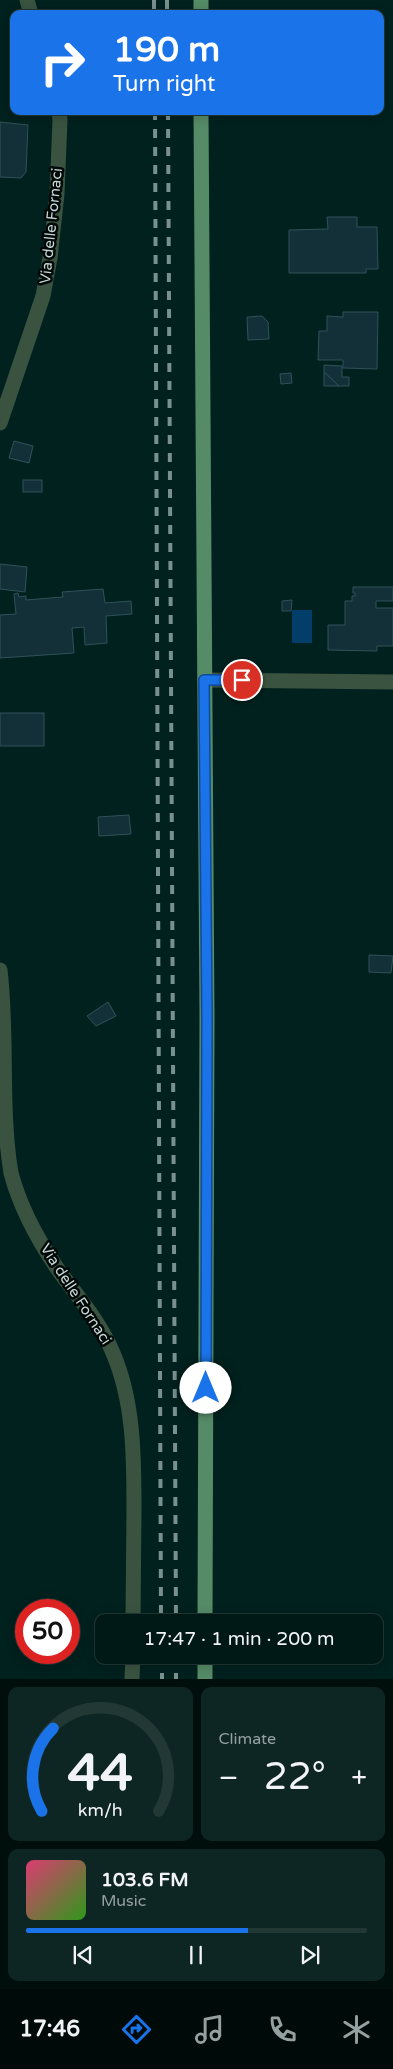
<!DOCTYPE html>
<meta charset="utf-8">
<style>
body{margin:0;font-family:"Varela Round",sans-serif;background:#0e2623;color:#f1f3f6;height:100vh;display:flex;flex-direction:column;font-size:19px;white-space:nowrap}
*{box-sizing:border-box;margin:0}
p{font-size:16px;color:#95a0a1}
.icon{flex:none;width:28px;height:28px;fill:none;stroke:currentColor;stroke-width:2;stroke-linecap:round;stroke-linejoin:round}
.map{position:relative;height:1679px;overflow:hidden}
.side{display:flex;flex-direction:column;gap:8px;padding:8px;background:#000e0c;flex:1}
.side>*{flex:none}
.hud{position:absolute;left:10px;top:10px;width:374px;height:105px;border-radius:10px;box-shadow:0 2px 12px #0003,0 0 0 1px #223835;background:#1a73e8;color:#fff;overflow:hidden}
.speed{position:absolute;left:15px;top:1599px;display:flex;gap:10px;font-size:25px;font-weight:700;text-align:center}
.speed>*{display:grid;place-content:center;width:65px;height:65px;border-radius:50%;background:#001916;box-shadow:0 2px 12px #0003,0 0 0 1px #223835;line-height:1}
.speed .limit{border:8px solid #d22;background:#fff;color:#111}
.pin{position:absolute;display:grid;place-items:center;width:42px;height:42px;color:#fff;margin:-21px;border:2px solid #fff;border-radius:50%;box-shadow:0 1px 5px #0007}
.me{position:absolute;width:55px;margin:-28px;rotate:0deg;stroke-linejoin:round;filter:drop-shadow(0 0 4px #0008)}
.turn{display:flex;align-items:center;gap:18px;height:105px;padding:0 20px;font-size:22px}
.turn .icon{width:65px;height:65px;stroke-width:2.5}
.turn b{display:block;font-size:35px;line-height:42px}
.big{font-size:38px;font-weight:600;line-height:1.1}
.side .card{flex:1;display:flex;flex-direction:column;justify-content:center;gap:8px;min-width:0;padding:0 18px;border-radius:10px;background:#0e2623}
.side .dial{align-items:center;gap:0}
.dial svg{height:130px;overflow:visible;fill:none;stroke:#223835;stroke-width:7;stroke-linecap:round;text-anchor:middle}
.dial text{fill:#f1f3f6;stroke:none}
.song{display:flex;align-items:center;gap:15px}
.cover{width:60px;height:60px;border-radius:8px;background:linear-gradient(135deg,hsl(340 70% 55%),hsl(110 70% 35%))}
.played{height:5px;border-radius:2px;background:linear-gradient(90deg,#1a73e8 65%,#223835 65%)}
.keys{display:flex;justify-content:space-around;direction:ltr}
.heat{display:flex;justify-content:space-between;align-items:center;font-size:28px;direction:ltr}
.side .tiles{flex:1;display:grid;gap:8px;grid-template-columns:1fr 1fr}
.card:last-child{grid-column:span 2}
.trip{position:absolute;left:95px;top:1614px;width:288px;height:50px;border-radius:10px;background:#001916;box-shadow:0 2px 12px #0003,0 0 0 1px #223835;font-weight:600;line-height:50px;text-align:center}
.menu{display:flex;height:80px;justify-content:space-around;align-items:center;background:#000a09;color:#95a0a1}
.menu .icon{width:35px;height:35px}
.menu .selected{color:#1a73e8}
.menu b{font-size:22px;color:#f1f3f6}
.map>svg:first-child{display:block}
.water{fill:#033d69}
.building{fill:#133038;stroke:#30515a}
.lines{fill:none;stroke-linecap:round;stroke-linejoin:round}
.minor{stroke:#3a5341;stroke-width:15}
.major{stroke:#558b67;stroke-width:15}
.rail{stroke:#79918e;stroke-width:4;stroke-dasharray:9 9;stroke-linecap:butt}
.route-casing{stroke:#114b97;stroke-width:12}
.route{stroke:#1a73e8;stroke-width:9}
.labels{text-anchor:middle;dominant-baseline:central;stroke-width:5;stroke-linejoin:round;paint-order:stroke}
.street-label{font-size:15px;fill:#c5d8d5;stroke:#000807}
</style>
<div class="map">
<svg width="393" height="1679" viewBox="0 0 393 1679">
<rect width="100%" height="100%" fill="#00211e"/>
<!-- water -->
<rect class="water" x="292" y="610" width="20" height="33"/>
<!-- building -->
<g class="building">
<polygon points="0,122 28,125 26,172 21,178 0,177"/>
<polygon points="327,217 357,217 357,227 377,227 378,269 366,269 366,273 289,273 289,230 328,229"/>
<polygon points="343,312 378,312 377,369 343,368 343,360 318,360 319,331 327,331 327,316 343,317"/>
<polygon points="262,316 268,322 269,339 248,340 247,317"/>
<polygon points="324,365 342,366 342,377 349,377 349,386 339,386 324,372"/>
<polygon points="324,372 339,386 324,386"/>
<polygon points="291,373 292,383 281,384 280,374"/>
<polygon points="14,441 33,446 29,463 9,458"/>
<rect x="23" y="480" width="19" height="12"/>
<polygon points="0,564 27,567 25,592 0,589"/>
<polygon points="353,587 393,587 393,601 376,601 376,608 393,608 393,646 377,646 377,651 328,650 328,625 345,625 345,601 352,601 352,596 355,596 355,593 353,593"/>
<polygon points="103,589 105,603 131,601 132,614 106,616 107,643 85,645 84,627 72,628 74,653 0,658 0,615 16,614 14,594 18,593 19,597 26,596 26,600 63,597 62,592"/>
<polygon points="292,600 291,611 282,611 282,601"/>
<rect x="0" y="713" width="44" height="33"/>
<polygon points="129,815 131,834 99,836 98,817"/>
<polygon points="369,955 393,956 391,973 369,972"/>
<polygon points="108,1002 116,1016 96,1026 87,1016"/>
</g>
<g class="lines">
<!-- minor -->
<g class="minor">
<polyline points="27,0 31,14"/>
<polyline points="0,423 43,296 50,258 57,194 60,120 59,111"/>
<polyline points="205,680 393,682"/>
<path d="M0,970c8,67 0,137 11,203 9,34 28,69 48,98 19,26 42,52 54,82 21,49 21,104 21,156 0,38 -1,76 -1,113"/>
<polyline points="132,1679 133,1655"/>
</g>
<!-- major -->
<g class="major">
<polyline points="201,14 201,0"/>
<polyline points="201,111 207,1017 205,1622"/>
<polyline points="205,1679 205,1655"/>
</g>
<!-- rail -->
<g class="rail">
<polyline points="154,0 154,14"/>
<polyline points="167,0 167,14"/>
<polyline points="155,111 161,1622"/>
<polyline points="168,111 176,1622"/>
<polyline points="162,1655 162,1679"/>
<polyline points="176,1655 176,1679"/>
</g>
</g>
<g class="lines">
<defs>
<polyline id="route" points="206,1388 207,1018 204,680 242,680"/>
</defs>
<!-- route casing -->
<use href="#route" class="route-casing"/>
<!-- route -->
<use href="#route" class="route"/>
</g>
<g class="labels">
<!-- street labels -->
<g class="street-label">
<text transform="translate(51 226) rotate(-84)">Via delle Fornaci</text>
<text transform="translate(76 1294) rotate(57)">Via delle Fornaci</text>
</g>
</g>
</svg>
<div class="speed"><div class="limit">50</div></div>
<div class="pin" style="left:242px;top:680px;background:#d93025"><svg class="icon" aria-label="arrive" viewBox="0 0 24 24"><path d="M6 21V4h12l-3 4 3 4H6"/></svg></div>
<svg class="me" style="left:206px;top:1388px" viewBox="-20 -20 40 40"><circle r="19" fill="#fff"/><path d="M0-13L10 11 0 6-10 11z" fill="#1a73e8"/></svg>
<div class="trip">17:47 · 1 min · 200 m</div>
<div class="hud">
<div class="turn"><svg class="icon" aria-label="right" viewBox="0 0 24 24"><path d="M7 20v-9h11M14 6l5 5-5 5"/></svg><div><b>190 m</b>Turn right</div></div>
</div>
</div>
<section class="side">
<div class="tiles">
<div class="card dial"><svg viewBox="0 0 100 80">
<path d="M14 69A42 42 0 1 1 86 69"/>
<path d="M14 69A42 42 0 0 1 21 18" stroke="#1a73e8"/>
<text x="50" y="56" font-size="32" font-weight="700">44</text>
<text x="50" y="72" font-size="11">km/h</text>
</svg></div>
<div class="card"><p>Climate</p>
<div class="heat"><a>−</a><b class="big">22°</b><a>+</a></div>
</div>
<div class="card">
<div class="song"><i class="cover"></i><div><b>103.6 FM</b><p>Music</p></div></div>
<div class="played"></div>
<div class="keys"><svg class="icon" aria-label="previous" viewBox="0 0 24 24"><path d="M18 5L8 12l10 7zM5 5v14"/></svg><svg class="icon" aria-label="pause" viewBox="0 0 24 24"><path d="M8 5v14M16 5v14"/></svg><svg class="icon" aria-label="next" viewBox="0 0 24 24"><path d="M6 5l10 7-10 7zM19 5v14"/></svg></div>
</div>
</div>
</section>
<nav class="menu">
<b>17:46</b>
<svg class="icon selected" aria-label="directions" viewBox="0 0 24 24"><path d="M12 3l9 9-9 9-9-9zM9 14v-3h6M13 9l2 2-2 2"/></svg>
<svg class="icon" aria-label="music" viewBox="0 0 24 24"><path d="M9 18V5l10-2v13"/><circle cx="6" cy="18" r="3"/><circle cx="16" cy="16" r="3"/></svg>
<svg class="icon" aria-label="phone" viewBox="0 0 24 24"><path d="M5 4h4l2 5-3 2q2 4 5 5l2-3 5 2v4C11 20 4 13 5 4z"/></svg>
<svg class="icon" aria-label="climate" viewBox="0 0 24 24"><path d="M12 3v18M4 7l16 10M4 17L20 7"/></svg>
</nav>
